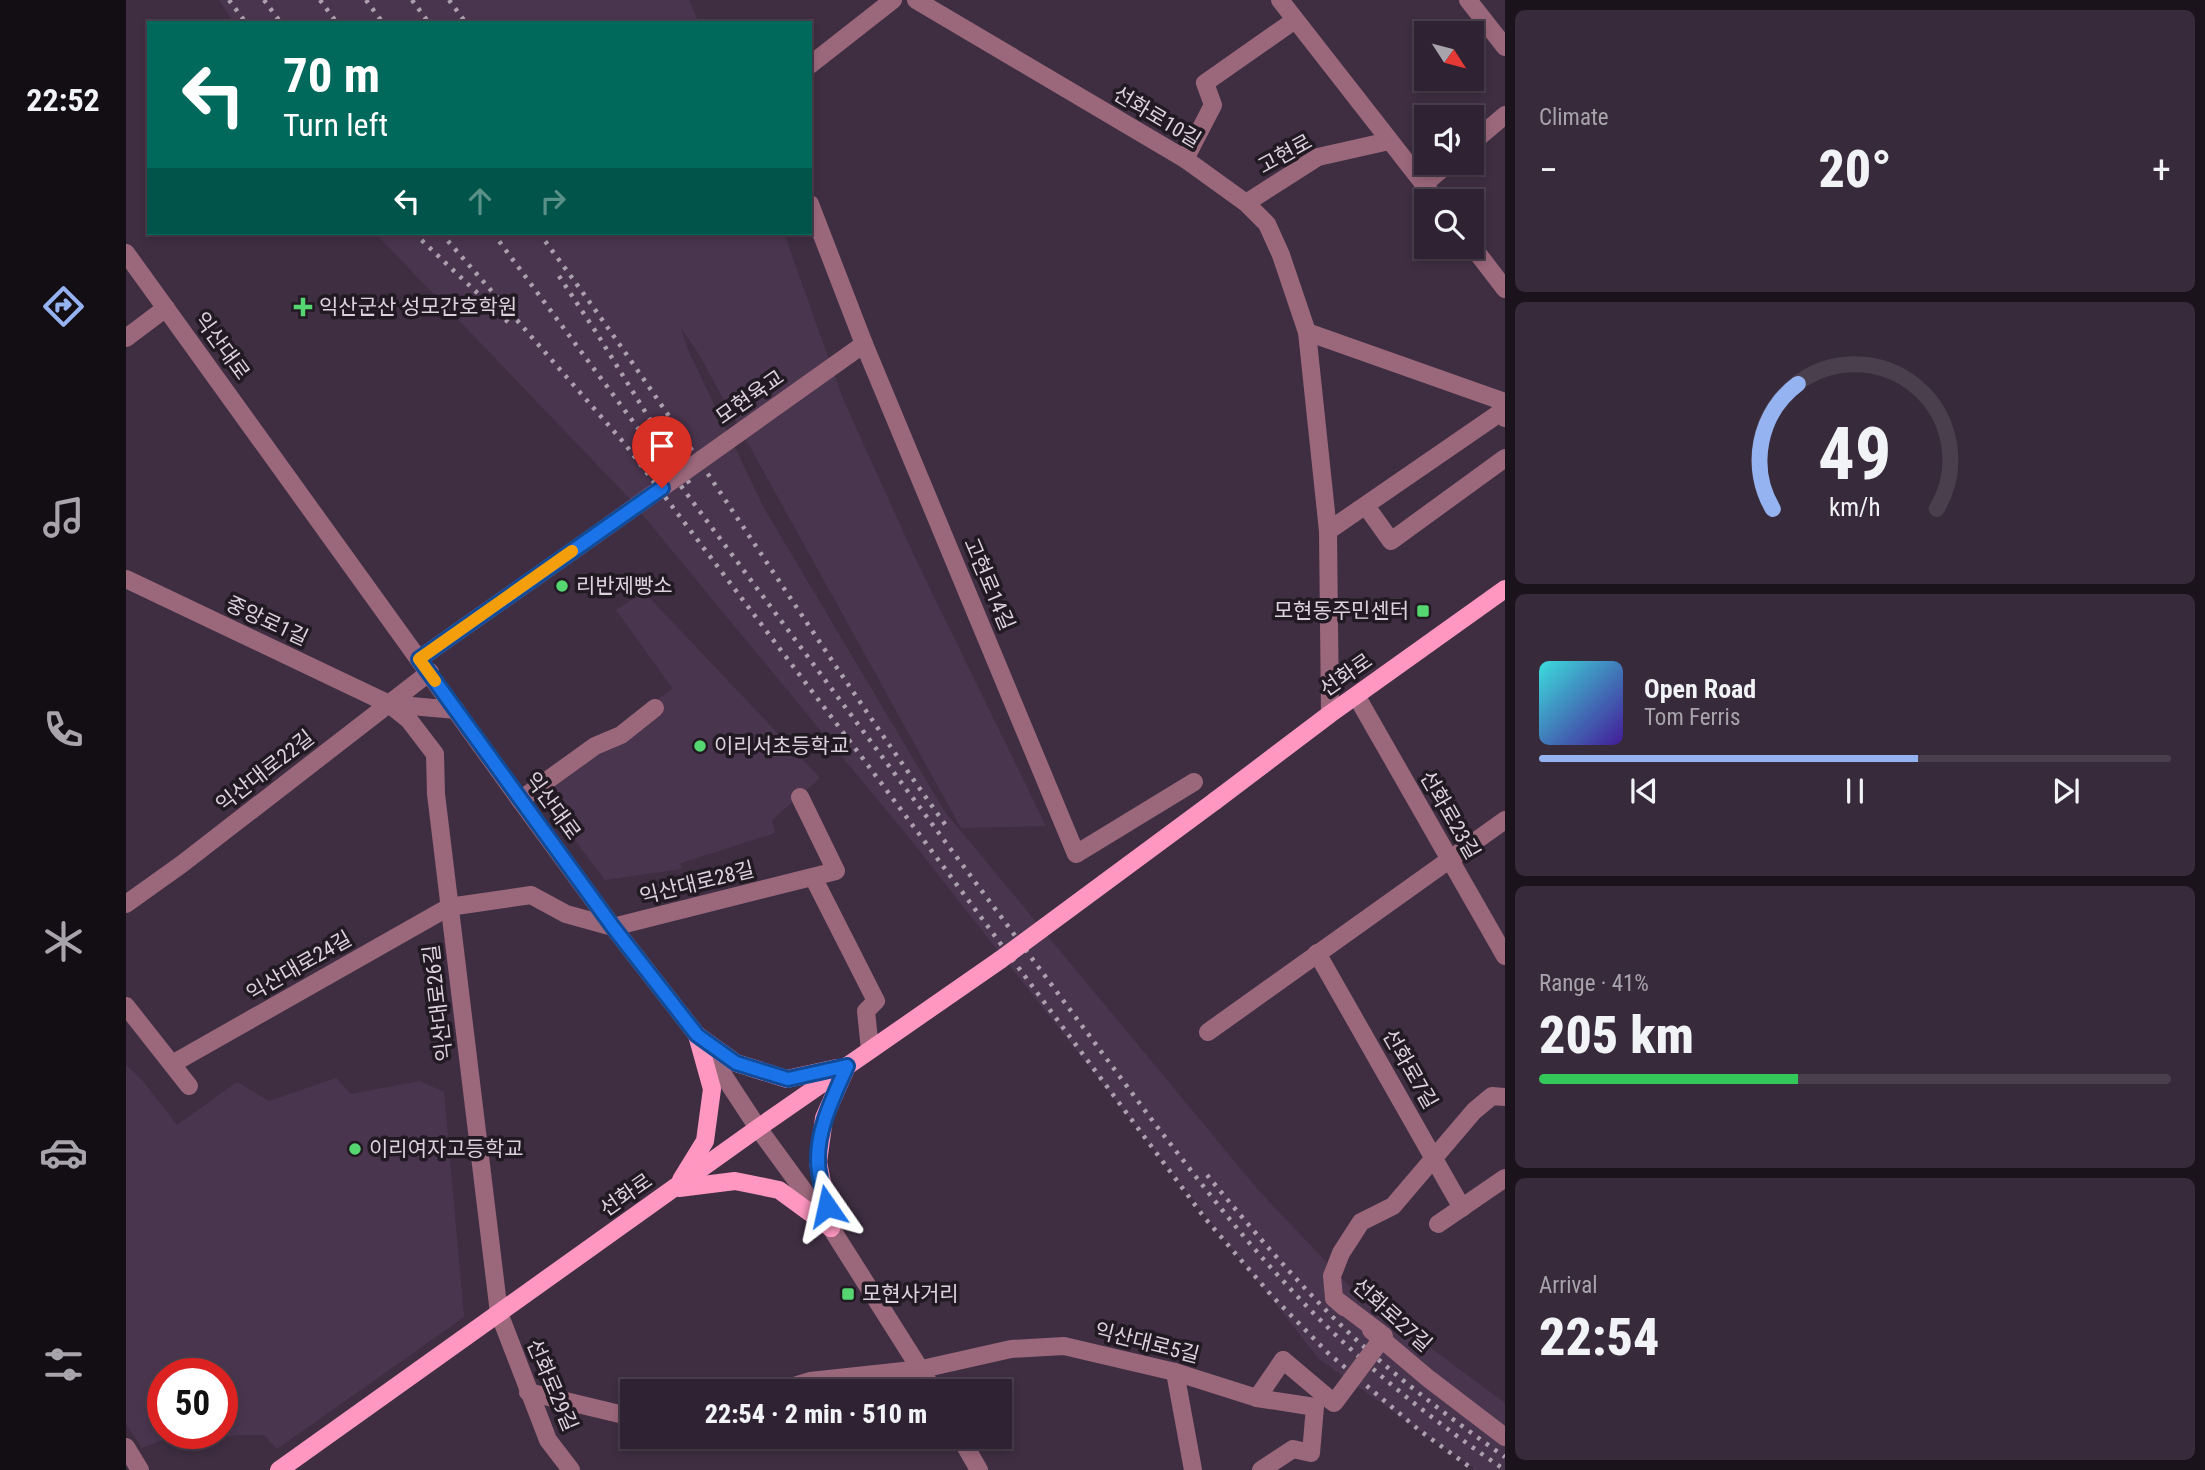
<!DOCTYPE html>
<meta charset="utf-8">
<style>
body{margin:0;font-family:"Roboto Condensed","Noto Sans KR",sans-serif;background:#372a3a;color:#f1f3f6;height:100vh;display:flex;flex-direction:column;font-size:26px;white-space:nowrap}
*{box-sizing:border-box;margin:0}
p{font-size:23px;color:#a7a4ac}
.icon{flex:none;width:38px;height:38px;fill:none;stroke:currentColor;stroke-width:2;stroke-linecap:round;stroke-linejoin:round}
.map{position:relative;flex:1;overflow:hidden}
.side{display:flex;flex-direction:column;gap:10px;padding:10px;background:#1a131c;width:700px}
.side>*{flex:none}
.hud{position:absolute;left:21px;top:21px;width:665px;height:214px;border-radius:0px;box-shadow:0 4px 10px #0003,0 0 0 2px #4a3f4d;background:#00695c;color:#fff;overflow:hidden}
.needle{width:46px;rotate:126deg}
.controls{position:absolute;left:1288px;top:21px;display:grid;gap:14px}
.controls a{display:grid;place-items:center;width:70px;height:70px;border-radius:0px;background:#2f2232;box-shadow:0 4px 10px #0003,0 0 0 2px #4a3f4d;font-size:35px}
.speed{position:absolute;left:21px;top:1358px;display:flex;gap:14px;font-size:35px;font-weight:700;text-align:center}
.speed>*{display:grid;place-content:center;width:91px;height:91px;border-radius:50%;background:#2f2232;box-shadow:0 4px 10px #0003,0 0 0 2px #4a3f4d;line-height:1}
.speed .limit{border:10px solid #d22;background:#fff;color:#111}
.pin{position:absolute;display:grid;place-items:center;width:60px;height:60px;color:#fff;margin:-72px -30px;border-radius:50% 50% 50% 0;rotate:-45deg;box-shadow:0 0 7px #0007}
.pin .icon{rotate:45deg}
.me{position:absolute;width:77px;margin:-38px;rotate:349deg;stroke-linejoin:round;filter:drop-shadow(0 0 5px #0008)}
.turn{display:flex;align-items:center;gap:24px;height:147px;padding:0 21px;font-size:32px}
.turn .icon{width:91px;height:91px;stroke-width:2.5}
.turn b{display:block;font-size:49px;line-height:60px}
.lanes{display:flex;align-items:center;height:66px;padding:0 21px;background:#0003;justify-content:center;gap:35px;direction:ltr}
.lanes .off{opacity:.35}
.big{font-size:52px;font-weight:800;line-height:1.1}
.side .tile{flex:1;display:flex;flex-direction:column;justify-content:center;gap:10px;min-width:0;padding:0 24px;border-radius:10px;background:#372a3a}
.side .dial{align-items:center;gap:0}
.dial svg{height:182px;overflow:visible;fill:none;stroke:#4a3f4d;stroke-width:7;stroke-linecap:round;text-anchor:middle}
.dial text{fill:#f1f3f6;stroke:none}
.song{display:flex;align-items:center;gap:21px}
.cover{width:84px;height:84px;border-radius:10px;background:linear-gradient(135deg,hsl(180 70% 55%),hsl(260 70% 35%))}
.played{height:7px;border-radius:4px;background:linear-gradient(90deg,#95b2f1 60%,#4a3f4d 60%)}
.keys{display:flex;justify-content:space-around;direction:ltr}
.heat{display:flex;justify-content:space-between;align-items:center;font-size:38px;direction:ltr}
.charge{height:10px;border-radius:5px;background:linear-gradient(90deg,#34c759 41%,#4a3f4d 0)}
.trip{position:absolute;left:494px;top:1379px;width:392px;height:70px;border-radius:0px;background:#2f2232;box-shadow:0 4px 10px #0003,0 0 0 2px #4a3f4d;font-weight:800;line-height:70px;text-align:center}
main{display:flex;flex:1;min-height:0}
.tab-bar{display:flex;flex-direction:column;width:126px;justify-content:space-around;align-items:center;background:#130e14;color:#a7a4ac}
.tab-bar .icon{width:49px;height:49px}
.tab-bar .active{color:#95b2f1}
.tab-bar b{font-size:32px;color:#f1f3f6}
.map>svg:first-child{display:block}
.built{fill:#4a354f}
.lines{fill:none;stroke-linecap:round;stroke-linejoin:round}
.minor{stroke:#9b687b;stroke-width:18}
.major{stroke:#ff97c1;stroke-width:18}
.rail{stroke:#aca0ae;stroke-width:4.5;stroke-dasharray:3.5 7;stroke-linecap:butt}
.minor-bridge{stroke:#9b687b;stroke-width:18}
.major-bridge{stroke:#ff97c1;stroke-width:18}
.route-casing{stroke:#114b97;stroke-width:18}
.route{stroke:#1a73e8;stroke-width:12}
.slow{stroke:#f59e0b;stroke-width:12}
.poi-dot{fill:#56d671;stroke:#211a23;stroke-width:2.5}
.labels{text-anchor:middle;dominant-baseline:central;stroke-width:7;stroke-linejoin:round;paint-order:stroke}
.street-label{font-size:21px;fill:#dcd2de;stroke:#211a23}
.poi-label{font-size:21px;fill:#dcd2de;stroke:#211a23;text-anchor:start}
</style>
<main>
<nav class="tab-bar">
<b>22:52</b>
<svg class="icon active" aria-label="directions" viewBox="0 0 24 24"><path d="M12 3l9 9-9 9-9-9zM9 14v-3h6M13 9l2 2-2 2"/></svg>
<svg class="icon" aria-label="music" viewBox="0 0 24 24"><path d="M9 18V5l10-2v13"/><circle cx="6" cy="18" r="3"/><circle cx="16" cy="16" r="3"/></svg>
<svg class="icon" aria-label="phone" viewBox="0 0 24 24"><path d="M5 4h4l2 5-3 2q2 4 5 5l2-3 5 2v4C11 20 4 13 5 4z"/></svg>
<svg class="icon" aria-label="climate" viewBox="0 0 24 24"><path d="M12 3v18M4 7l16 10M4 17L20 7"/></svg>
<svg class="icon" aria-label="car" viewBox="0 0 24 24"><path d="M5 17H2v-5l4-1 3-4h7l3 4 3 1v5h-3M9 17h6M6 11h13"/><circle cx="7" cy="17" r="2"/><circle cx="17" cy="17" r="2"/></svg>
<svg class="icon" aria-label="filters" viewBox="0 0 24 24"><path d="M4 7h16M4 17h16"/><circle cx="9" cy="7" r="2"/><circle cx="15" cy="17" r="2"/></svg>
</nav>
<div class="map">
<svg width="1379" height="1470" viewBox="0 0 1379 1470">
<rect width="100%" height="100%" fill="#3f2e42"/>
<!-- built -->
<g class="built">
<polygon points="93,0 563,0 573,23 108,23"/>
<polygon points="249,233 658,233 717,399 791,562 920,826 835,828 572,353 555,328 562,350 639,510 819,812 1133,1191 1228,1291 1379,1403 1379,1470 1350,1470 1193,1359 784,839 502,497"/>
<polygon points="518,592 694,778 646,820 649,833 555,863 555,869 479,880 412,791 537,713 533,698 547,689 490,610"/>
<polygon points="0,1065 16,1080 51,1125 111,1082 143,1101 210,1078 225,1094 294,1081 318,1092 338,1317 151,1449 138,1435 114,1435 83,1439 68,1433 96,1433 96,1374 37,1374 37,1433 55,1433 16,1448 0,1424"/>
</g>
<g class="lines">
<!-- minor -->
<g class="minor">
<polyline points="790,0 1059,159 1120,203 1141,224 1155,255 1181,332 1202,531 1204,714"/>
<polyline points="1154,0 1311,201"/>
<polyline points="1342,0 1379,47"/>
<polyline points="684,65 767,0"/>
<polyline points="1346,143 1379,115"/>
<polyline points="1059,159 1087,105 1079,83 1169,20"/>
<polyline points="1298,184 1323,163"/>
<polyline points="1120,203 1192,157 1263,141"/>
<polyline points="684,204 738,344 950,854 1068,782"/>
<polyline points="1346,246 1379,289"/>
<polyline points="0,253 394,800 487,927 571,1035 632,1128 705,1228 808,1391"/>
<polyline points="1181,332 1379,402"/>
<polyline points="0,338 40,308"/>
<polyline points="1240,506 1265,541 1379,458"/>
<polyline points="1202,531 1375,412 1379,418"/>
<polyline points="0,579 263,704 283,720 309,754 310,794 373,1313 422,1440 445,1470"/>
<polyline points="293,659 468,536"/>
<polyline points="1231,697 1379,956"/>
<polyline points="263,704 330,710"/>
<polyline points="394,800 469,746 495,735 529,708"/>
<polyline points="687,877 750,1001 740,1011 744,1050"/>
<polyline points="0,904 56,864 304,672"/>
<polyline points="1191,953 1336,1208"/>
<polyline points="0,1006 63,1086"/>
<polyline points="1082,1032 1379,820"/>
<polyline points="46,1064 323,907 405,895 440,914 487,927 710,871 674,797"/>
<polyline points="1312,1224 1379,1178"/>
<polyline points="1218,1307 1208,1298 1206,1276 1215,1253 1235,1222 1267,1206 1348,1111 1366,1096 1379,1097"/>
<polyline points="1245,1330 1303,1379 1379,1437"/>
<polyline points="1049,1372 1067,1470"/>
<polyline points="651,1391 684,1381 796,1369 885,1349 938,1346 1049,1372 1131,1398 1189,1407 1185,1453 1167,1449 1135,1470"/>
<polyline points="402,1392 506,1417"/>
<polyline points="1131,1398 1157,1360"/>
<polyline points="834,1437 853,1470"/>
<polyline points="0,1447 14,1470"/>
</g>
<!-- major -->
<g class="major">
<polyline points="1089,801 1204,714 1379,589"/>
<polyline points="571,1035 610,1063 661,1079 711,1068"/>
<polyline points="555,1180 579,1141 586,1089 571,1035"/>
<polyline points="553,1188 609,1181 653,1190 705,1228"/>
<polyline points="705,1228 692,1162 698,1118 721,1066"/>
<polyline points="153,1470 632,1128 874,960"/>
</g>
<!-- rail -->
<g class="rail">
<polyline points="103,0 120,23"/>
<polyline points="138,0 155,23"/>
<polyline points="194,0 211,23"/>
<polyline points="240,0 257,23"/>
<polyline points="286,0 303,23"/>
<polyline points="323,0 340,23"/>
<polyline points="288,233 382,322"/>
<polyline points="315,233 499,444 744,768 1078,1217 1146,1296 1202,1353 1293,1430 1348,1470"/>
<path d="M367,233l662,891c42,54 84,110 131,160 64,71 140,132 219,186"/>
<path d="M413,233c144,192 268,399 408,594"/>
<polyline points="433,276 470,332 565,486"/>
<path d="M1081,1175c44,53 89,107 139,155 49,47 104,88 159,127"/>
</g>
<!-- minor-bridge -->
<g class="minor-bridge">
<polyline points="468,536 738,344"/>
<polyline points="1157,1360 1208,1403 1258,1336 1208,1298"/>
</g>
<!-- major-bridge -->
<polyline class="major-bridge" points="874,960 1089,801"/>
</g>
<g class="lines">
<defs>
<path id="route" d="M536,488l-243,171 194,268 84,108 39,28 52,16 59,-13c-13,30 -30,62 -29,96 0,14 6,30 9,44"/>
</defs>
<!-- route casing -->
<use href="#route" class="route-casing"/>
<!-- route -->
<use href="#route" class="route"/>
<!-- slow -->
<polyline class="slow" points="309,681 293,659 446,551"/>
</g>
<!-- markers -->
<g class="poi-dot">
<path d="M173.5 296.5h7v7h7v7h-7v7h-7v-7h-7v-7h7z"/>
<circle cx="436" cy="586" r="7"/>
<rect x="1290" y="604" width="14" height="14" rx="3.5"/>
<circle cx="574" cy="746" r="7"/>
<circle cx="229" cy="1149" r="7"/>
<rect x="715" y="1287" width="14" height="14" rx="3.5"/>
</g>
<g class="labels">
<!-- street labels -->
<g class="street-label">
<text transform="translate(1031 117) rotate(31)">선화로10길</text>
<text transform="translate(1159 154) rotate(-29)">고현로</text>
<text transform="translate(96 346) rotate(54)">익산대로</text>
<text transform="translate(624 397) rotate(-35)">모현육교</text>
<text transform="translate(863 584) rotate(67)">고현로14길</text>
<text transform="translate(141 621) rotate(25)">중앙로1길</text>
<text transform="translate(1220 675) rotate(-35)">선화로</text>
<text transform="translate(139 771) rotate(-38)">익산대로22길</text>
<text transform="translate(427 806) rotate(54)">익산대로</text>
<text transform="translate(1324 815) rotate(60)">선화로23길</text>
<text transform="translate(571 883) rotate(-14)">익산대로28길</text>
<text transform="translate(173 966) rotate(-30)">익산대로24길</text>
<text transform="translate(312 1003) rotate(-97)">익산대로26길</text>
<text transform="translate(1284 1069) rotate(60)">선화로7길</text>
<text transform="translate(500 1195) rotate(-35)">선화로</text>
<text transform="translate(1266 1315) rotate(42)">선화로27길</text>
<text transform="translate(1021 1343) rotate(14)">익산대로5길</text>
<text transform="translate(426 1385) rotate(67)">선화로29길</text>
</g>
<!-- poi labels -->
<g class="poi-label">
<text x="193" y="307">익산군산 성모간호학원</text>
<text x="450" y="586">리반제빵소</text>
<text x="1283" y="611" text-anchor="end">모현동주민센터</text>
<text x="588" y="746">이리서초등학교</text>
<text x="243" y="1149">이리여자고등학교</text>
<text x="736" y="1294">모현사거리</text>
</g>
</g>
</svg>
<div class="controls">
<a><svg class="needle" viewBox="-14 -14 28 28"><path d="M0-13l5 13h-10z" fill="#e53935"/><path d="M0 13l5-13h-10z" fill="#a7a4ac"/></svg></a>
<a><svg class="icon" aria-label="sound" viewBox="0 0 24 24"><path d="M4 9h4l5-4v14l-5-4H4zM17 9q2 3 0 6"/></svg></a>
<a><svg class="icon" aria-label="search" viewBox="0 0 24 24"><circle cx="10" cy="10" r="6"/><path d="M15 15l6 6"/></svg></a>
</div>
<div class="speed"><div class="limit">50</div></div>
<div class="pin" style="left:536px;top:488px;background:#d93025"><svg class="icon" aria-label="arrive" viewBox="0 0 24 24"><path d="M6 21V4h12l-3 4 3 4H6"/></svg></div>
<svg class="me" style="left:701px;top:1206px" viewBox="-20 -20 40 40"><path d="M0-17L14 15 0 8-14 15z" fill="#1a73e8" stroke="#fff" stroke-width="4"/></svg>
<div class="trip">22:54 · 2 min · 510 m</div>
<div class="hud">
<div class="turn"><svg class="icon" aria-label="left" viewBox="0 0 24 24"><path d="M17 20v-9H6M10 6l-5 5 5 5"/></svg><div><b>70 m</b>Turn left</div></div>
<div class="lanes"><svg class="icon" aria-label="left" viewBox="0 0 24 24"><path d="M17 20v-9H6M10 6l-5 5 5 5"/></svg><svg class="icon off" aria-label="ahead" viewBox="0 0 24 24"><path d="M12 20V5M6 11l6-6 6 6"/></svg><svg class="icon off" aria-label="right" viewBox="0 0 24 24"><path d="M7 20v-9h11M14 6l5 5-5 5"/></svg></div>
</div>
</div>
<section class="side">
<div class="tile"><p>Climate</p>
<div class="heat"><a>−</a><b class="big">20°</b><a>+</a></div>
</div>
<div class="tile dial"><svg viewBox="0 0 100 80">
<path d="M14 69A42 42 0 1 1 86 69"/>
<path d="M14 69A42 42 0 0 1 25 14" stroke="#95b2f1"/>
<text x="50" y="56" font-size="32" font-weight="700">49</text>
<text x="50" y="72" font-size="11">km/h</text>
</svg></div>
<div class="tile">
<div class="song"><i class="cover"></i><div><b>Open Road</b><p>Tom Ferris</p></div></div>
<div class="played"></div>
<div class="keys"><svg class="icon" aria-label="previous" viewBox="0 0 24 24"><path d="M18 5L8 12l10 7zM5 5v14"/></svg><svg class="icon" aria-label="pause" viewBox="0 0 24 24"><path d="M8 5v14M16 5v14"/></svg><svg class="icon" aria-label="next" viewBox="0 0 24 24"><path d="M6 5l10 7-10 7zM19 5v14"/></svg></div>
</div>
<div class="tile"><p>Range · 41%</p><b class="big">205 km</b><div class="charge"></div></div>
<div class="tile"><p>Arrival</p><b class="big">22:54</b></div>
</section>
</main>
